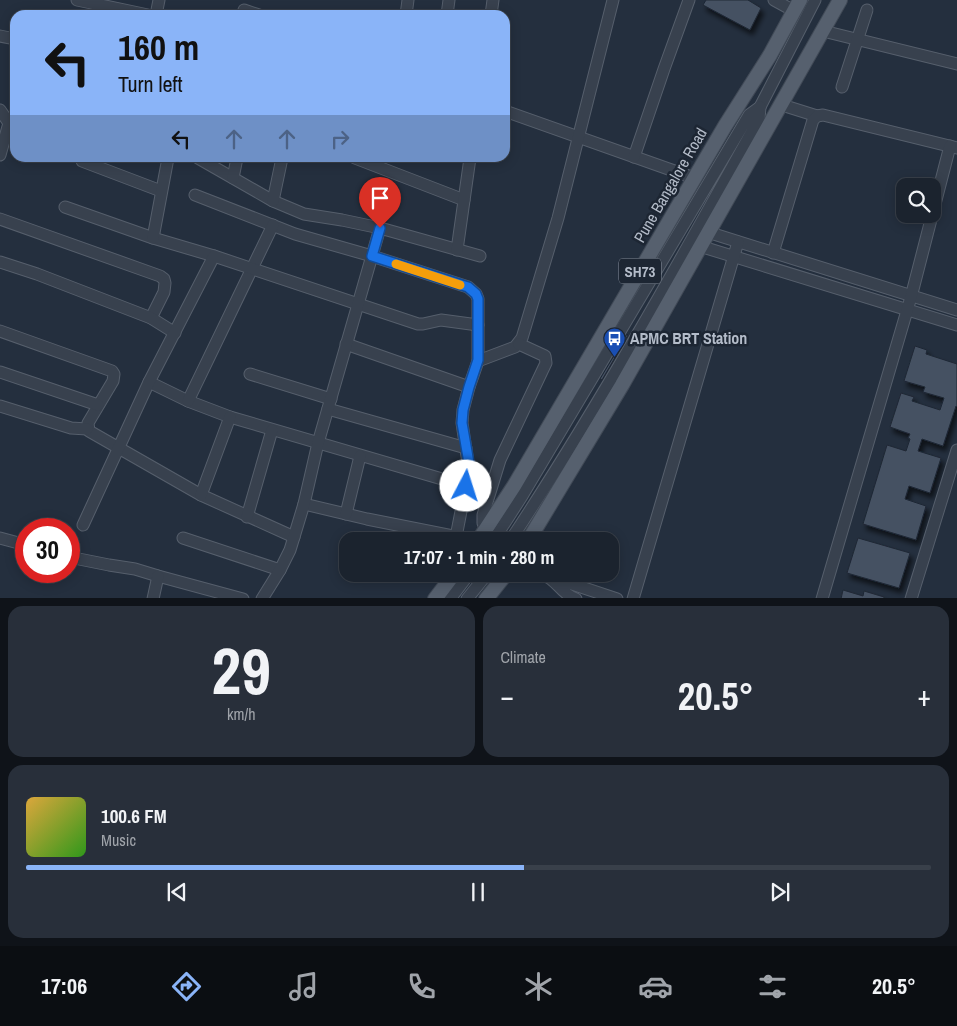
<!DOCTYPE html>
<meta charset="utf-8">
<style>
body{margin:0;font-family:"Archivo Narrow",sans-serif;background:#282f3a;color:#f1f3f6;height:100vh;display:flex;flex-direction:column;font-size:19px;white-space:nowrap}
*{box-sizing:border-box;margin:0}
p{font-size:16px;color:#a0a4aa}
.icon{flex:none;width:28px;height:28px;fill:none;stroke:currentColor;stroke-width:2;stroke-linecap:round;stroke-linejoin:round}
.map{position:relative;height:598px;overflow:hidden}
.sheet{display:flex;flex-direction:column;gap:8px;padding:8px;background:#0f1319;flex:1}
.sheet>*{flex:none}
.top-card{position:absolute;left:10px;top:10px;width:500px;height:152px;border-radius:15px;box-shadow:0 2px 12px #0003,0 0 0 1px #39404a;background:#8ab4f8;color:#111;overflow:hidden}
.fabs{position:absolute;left:896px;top:178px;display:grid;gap:10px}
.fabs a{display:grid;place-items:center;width:45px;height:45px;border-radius:10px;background:#1b232e;box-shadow:0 2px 12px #0003,0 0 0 1px #39404a;font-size:25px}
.speed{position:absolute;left:15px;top:518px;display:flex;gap:10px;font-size:25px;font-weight:700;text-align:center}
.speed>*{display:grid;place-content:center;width:65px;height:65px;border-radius:50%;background:#1b232e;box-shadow:0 2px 12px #0003,0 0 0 1px #39404a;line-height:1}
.speed .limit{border:8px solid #d22;background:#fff;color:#111}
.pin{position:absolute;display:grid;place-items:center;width:42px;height:42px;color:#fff;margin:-51px -21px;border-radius:50% 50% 50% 0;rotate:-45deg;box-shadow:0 0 5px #0007}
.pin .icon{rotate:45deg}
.me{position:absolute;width:55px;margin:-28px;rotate:5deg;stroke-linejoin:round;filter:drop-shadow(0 0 4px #0008)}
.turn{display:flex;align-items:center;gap:18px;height:105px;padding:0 25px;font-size:22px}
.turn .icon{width:65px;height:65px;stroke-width:2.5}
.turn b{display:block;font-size:35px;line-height:42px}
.lanes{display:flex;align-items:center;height:48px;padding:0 25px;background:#0003;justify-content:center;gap:25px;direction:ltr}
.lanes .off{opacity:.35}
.big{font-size:38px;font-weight:700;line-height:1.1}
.sheet .tile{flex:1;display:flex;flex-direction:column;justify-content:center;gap:8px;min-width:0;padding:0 18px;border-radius:15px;background:#282f3a}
.sheet .dial{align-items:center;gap:0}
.dial b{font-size:65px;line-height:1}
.song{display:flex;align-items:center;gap:15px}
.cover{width:60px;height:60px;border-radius:8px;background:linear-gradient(135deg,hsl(40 70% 55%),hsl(110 70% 35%))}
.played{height:5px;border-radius:2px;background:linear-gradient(90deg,#8ab4f8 55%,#39404a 55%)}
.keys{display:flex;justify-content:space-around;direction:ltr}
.heat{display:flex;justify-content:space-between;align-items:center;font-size:28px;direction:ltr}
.sheet .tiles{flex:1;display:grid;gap:8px;grid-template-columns:1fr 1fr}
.tile:last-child{grid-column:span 2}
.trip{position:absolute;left:339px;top:532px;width:280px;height:50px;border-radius:15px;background:#1b232e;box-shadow:0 2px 12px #0003,0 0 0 1px #39404a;font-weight:700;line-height:50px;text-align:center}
.tab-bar{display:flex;height:80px;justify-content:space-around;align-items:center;background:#0b0e12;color:#a0a4aa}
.tab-bar .icon{width:35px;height:35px}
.tab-bar .active{color:#8ab4f8}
.tab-bar b{font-size:22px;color:#f1f3f6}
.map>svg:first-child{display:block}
.building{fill:#455162;stroke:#1f2835;filter:url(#shadow)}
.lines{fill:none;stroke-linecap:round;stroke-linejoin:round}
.minor-casing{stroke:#565f6c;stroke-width:13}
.major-casing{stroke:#414a57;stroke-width:16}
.minor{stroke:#38414e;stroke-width:11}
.major{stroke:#56606e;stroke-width:14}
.route-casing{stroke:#114b97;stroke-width:12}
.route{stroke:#1a73e8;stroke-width:9}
.slow{stroke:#f59e0b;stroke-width:9}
.labels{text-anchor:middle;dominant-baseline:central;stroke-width:5;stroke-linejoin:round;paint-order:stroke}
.shield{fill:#1d2633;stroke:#878f9c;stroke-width:1}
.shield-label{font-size:15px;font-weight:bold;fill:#b4bcc9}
.street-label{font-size:16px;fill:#b4bcc9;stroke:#1d2633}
.poi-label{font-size:16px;font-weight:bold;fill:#b4bcc9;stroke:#1d2633;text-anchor:start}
</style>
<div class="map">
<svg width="957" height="599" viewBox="0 0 957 599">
<defs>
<filter id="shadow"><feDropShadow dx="3" dy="5" stdDeviation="2.5" flood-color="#0009"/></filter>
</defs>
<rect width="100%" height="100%" fill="#242f3e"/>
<!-- building -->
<g class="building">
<polygon points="706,0 748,0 761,8 750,30 703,5"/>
<polygon points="627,334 628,335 602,380 600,379"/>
<polygon points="915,346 927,350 926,354 957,364 957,407 956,406 943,446 922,439 918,451 941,458 930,493 909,486 905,499 926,506 916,540 863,524 887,445 906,451 910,439 908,438 910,434 890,427 901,393 914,397 912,401 940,410 944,398 923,392 925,387 904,381"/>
<polygon points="858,538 910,553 899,588 847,573"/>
<polygon points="843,590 863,596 864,591 884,597 884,599 841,599"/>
</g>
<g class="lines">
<defs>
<g id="minor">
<polyline points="77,0 148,15"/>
<polyline points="774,0 794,11"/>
<polyline points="244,10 259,15"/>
<polyline points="156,15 159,0"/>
<polyline points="406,15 408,0"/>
<polyline points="447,15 449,0"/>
<polyline points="491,15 493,0"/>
<polyline points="823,31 957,64"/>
<polyline points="0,36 15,39"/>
<polyline points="842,87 867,10"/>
<polyline points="782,105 817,116"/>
<polyline points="760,107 815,0"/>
<polyline points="0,110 9,123 0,155"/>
<polyline points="505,111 694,178"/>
<polyline points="634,157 664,69 689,0"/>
<polyline points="198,158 273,201 304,214 342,220 380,228 480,256"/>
<polyline points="355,158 464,200"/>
<polyline points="82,161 161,191"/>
<polyline points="233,178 237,158"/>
<polyline points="195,195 295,234 372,256 468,287 476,294 478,299 478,361 469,387 463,410 462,423 469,470 456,537"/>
<polyline points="273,201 282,158"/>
<polyline points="65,207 153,238 214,256"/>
<polyline points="0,219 160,276 164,279 165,283 164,292 151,318"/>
<polyline points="701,230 957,310"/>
<polyline points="153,238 168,158"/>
<polyline points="693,244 957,325"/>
<polyline points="457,250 470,158"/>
<polyline points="773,253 813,120 817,116 823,115 957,148"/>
<polyline points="0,262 37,274 151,318 175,333"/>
<polyline points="0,331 112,371 114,374 113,381 88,423 89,431 201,495 294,537"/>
<polyline points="346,344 469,387"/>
<polyline points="478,361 515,347 522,338 558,218 613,0"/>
<polyline points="0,372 98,405"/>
<polyline points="250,374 331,399"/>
<polyline points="149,382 188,401 230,417 466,486"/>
<polyline points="188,401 273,225"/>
<polyline points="0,406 71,428 87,429"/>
<polyline points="328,409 466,448"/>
<polyline points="201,495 230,417"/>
<polyline points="304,504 367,519 478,541"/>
<polyline points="346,514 360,456"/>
<polyline points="247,517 272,430"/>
<polyline points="83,525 149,382 214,256 418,324 423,324 441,320 478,325"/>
<polyline points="486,529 483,523 483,515 500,460 546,363 545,356 519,344"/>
<polyline points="0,538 26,545"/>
<polyline points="183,538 280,570"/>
<path d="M493,541l29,-45 227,-381 11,-8 -1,12c-79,142 -159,286 -249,422"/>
<polyline points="69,557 109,565 135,569 158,576 243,599"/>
<path d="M542,574c15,5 19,20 34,25"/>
<polyline points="556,583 569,583 617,599"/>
<polyline points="153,599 158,576"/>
<polyline points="262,599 280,570 290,550 304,504 318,443 380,228"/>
<polyline points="450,599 469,574"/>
<polyline points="467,599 487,574"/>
<polyline points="633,599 738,242"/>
<polyline points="822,599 911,297 950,146"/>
<polyline points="911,599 957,450"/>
</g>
<g id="major">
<polyline points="478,541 514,486 725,126 770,55 800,0"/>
<polyline points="528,541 622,385 840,0"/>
<polyline points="435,599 454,574"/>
<polyline points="486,599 506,574"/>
</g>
</defs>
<!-- minor casing -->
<use href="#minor" class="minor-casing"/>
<!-- major casing -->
<use href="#major" class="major-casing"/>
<!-- minor -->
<use href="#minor" class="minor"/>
<!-- major -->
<use href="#major" class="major"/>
</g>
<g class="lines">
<defs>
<polyline id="route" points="380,228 372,256 468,287 476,294 478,299 478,360 469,387 463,410 462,423 469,463 466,486"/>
</defs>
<!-- route casing -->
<use href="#route" class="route-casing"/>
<!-- route -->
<use href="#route" class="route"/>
<!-- slow -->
<polyline class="slow" points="396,264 460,285"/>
</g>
<!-- icons -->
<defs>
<symbol id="bus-pin" viewBox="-11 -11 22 30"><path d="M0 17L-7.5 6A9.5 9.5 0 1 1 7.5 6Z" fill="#1a4fb4" stroke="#1d2633"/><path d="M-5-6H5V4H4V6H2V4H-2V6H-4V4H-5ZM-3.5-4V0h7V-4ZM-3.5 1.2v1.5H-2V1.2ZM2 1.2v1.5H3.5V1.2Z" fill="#fff"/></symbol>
</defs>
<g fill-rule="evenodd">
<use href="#bus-pin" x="602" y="326" width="25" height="34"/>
</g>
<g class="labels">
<!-- shield labels -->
<rect class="shield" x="619" y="258.5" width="42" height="25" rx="4"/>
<g class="shield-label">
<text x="640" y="271">SH73</text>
</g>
<!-- street labels -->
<g class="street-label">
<text transform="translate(670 185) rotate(-60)">Pune Bangalore Road</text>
</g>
<!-- poi labels -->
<g class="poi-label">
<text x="630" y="338">APMC BRT Station</text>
</g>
</g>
</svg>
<div class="fabs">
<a><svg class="icon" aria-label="search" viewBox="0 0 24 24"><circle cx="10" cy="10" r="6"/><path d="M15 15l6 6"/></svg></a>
</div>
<div class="speed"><div class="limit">30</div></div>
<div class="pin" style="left:380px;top:228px;background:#d93025"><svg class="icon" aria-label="arrive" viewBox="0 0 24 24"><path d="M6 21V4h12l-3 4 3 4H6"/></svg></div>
<svg class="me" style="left:466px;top:486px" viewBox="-20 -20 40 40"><circle r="19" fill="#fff"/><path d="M0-13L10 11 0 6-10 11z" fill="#1a73e8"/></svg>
<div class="trip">17:07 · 1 min · 280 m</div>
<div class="top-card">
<div class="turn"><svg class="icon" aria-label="left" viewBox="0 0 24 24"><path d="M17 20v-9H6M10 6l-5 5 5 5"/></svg><div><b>160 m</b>Turn left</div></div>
<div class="lanes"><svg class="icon" aria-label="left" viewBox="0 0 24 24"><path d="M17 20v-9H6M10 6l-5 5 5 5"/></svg><svg class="icon off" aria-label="ahead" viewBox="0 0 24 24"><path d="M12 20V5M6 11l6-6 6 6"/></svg><svg class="icon off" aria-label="ahead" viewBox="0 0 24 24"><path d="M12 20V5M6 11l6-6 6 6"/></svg><svg class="icon off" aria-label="right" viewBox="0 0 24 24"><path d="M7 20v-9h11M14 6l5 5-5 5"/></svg></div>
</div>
</div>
<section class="sheet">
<div class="tiles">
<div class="tile dial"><b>29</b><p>km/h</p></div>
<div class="tile"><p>Climate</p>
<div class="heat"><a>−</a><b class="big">20.5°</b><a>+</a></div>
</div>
<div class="tile">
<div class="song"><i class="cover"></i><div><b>100.6 FM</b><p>Music</p></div></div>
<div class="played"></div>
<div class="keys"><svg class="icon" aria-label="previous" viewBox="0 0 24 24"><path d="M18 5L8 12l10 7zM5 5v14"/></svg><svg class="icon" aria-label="pause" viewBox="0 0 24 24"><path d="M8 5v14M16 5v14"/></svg><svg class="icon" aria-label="next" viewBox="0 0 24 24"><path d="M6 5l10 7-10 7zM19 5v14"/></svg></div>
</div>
</div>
</section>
<nav class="tab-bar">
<b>17:06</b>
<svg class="icon active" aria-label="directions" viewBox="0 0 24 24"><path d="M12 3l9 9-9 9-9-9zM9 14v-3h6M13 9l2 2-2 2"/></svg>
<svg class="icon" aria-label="music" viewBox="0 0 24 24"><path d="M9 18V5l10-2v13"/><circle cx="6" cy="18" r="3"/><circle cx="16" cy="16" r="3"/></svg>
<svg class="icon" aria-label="phone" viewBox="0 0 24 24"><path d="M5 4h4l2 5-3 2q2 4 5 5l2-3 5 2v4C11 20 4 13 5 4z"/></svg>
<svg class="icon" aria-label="climate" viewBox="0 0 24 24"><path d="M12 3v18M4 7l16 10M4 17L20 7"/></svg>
<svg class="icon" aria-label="car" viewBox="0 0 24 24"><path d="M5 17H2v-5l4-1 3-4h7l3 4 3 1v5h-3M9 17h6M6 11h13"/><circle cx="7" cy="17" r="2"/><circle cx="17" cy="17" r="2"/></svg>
<svg class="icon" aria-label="filters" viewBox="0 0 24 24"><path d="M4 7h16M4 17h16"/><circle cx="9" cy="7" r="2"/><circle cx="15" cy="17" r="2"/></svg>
<b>20.5°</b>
</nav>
